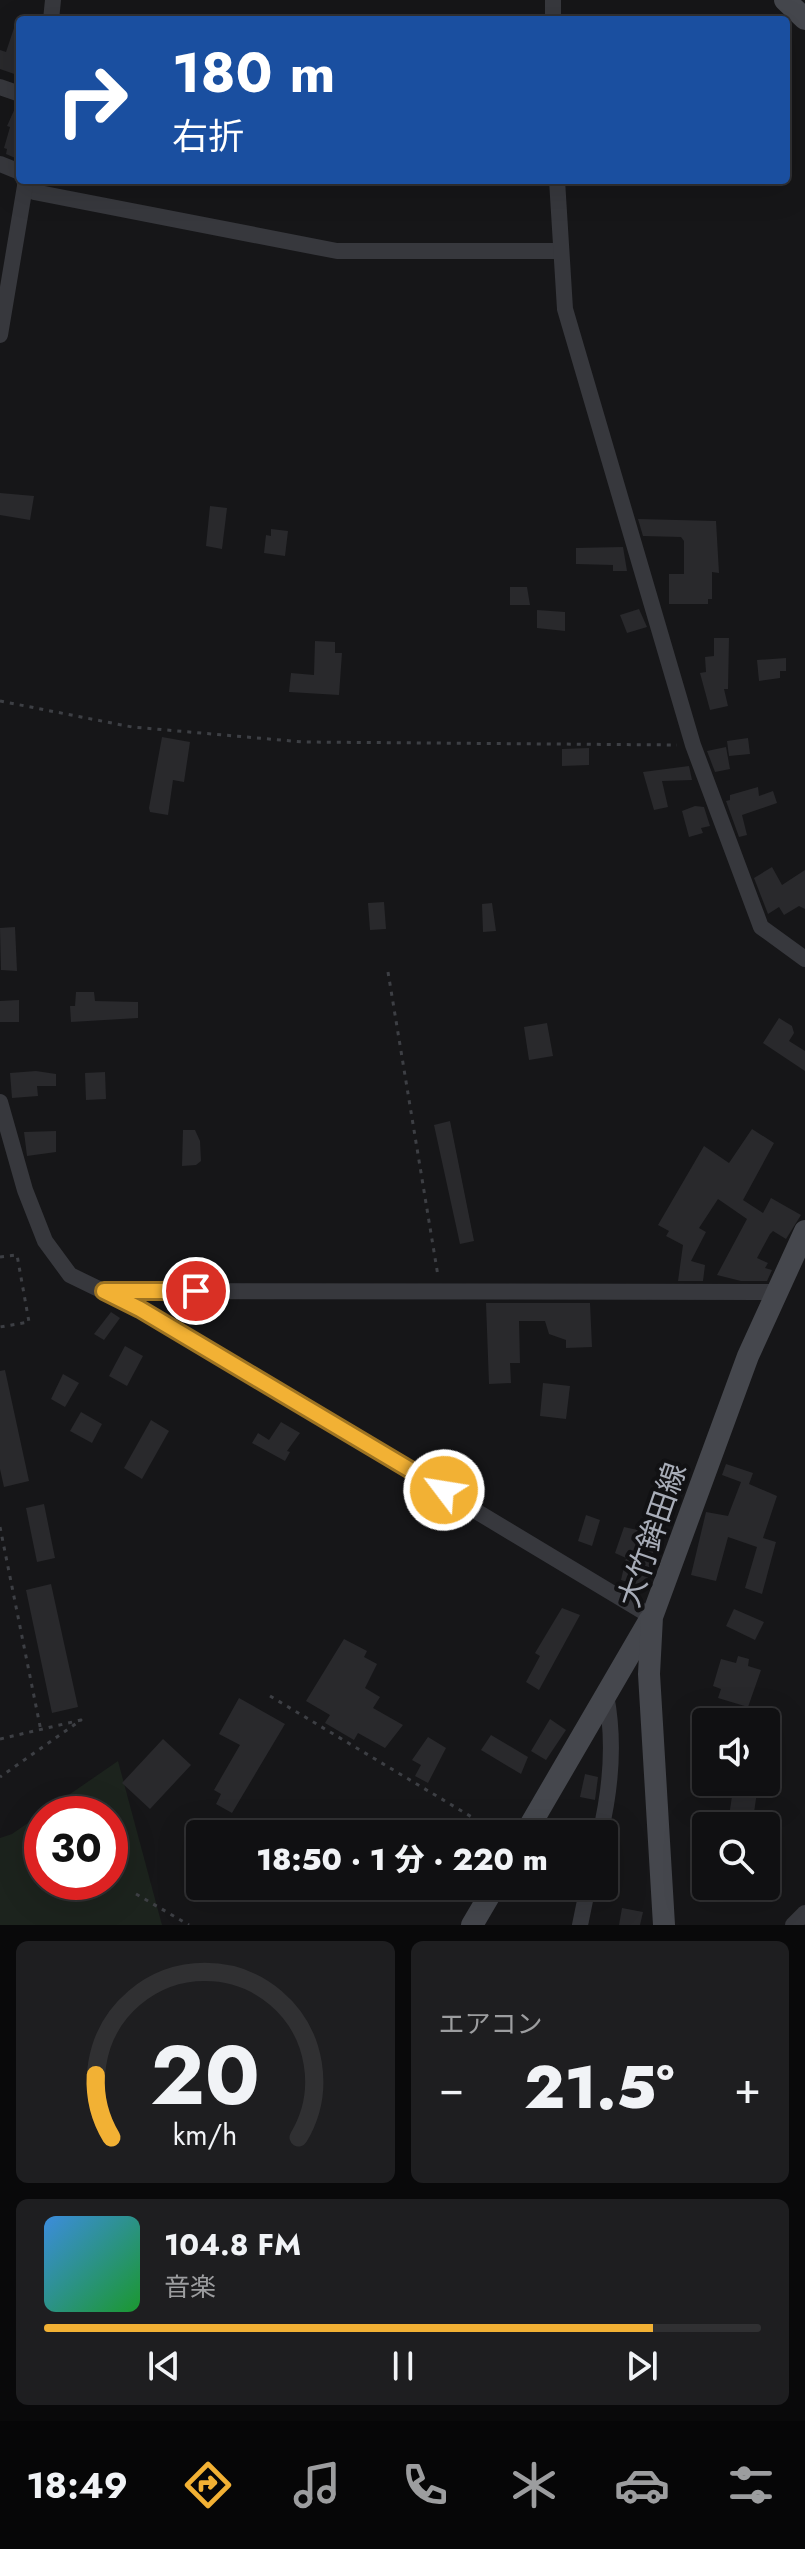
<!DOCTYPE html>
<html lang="ja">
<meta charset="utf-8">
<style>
body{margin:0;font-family:Jost,"Noto Sans JP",sans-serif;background:#1e1e20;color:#f1f3f6;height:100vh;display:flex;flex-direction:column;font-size:30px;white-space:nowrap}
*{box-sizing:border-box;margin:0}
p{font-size:26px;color:#9c9d9f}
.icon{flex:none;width:44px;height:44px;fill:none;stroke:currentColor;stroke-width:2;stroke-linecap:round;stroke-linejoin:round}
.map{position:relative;height:1925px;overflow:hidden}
.panel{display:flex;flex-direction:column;gap:16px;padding:16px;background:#09090a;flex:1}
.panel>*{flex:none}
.hud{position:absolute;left:16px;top:16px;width:774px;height:168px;border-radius:8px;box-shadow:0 8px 32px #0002,0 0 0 2px #303032;background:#1a4fa0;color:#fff;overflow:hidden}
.tools{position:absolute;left:692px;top:1708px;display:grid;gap:16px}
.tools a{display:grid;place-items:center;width:88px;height:88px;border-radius:8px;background:#101012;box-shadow:0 8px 32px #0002,0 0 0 2px #303032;font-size:40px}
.speed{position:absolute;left:24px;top:1796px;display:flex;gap:16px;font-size:40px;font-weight:700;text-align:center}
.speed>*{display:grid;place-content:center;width:104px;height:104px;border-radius:50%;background:#101012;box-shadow:0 8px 32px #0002,0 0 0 2px #303032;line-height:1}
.speed .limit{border:12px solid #d22;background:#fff;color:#111}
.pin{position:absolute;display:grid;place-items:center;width:68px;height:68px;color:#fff;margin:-34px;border:4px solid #fff;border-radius:50%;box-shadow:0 2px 8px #0007}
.me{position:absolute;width:88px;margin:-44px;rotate:301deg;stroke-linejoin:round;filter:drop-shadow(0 0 6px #0008)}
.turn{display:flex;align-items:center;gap:28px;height:168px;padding:0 24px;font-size:36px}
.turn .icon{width:104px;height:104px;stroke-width:2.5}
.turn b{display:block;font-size:56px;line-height:68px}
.big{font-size:60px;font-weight:800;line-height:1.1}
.panel .widget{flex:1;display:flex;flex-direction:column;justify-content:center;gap:12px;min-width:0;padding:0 28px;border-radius:12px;background:#1e1e20}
.panel .dial{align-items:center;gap:0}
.dial svg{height:208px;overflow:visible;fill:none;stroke:#303032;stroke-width:7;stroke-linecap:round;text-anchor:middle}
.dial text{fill:#f1f3f6;stroke:none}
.song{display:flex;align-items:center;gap:24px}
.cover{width:96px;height:96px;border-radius:12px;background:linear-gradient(135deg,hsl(210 70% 55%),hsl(130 70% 35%))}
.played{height:8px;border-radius:4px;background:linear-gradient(90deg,#f2b134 85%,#303032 85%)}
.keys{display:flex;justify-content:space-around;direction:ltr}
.heat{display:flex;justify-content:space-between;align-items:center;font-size:44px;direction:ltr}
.panel .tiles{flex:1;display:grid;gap:16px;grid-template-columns:1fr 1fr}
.widget:last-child{grid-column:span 2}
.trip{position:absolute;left:186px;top:1820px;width:432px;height:80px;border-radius:8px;background:#101012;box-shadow:0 8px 32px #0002,0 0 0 2px #303032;font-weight:800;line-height:80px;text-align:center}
.tabs{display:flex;height:128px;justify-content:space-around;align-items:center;background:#060607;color:#9c9d9f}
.tabs .icon{width:56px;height:56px}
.tabs .on{color:#f2b134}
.tabs b{font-size:36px;color:#f1f3f6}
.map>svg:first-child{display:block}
.green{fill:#1c231d;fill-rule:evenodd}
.building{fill:#29292c}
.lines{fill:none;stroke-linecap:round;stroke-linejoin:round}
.path{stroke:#3d3f44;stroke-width:3;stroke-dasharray:4 6;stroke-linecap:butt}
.street{stroke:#37383d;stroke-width:16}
.secondary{stroke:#45474d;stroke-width:22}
.route-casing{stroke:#9d7322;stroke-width:20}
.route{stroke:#f2b134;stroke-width:14}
.labels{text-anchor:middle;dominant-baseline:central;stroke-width:8;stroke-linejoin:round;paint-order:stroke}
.street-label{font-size:30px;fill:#a8adb8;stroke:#111113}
</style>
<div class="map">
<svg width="805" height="1925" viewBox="0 0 805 1925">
<rect width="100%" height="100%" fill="#161618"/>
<!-- green -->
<path class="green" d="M118,1761l44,164h-162v-87l12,-4zM42,1814h68v68h-68z"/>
<!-- building -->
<g class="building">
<polygon points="18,16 20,16 20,76 0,69 0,50 6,52"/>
<polygon points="17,104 20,105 20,160 6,154 7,149 4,148 10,127 7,126"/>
<polygon points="0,493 34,496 30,520 0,515"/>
<polygon points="210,506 227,508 222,549 206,546"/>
<polygon points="638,519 716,521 719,573 712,572 712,599 708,599 708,604 669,604 669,574 684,574 684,541 681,537 643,536"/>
<polygon points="271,529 288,531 285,556 264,553 266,535 271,536"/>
<polygon points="623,547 627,571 613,571 613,565 576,564 576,548"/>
<polygon points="510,587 527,587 530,605 510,605"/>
<polygon points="639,609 647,627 627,633 620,615"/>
<polygon points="537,610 565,612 565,631 537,628"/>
<polygon points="714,638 729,638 728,689 724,689 728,706 710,710 700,673 706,672 705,657 714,656"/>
<polygon points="315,641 335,642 335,653 342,653 339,695 289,692 291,673 314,675"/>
<polygon points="786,658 786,671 780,671 780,678 759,681 757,660"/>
<polygon points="162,737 190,742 184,782 173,780 168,815 150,812 149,808"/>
<polygon points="748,738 750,754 729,756 727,741"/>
<polygon points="726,747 730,769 715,772 707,751"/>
<polygon points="589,748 589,765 562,766 562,749"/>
<polygon points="689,766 692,780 662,781 668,807 654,810 643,772"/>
<polygon points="758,787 759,796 773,791 777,803 742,815 747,835 739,837 726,801 730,800 730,795"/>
<polygon points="695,806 704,807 710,826 701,828 703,833 689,837 682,811"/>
<polygon points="772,867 782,885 805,870 805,909 799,906 784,915 779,907 768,914 754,878"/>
<polygon points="384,902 386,929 370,930 368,903"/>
<polygon points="492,903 496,931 483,932 482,904"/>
<polygon points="15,927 17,971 1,970 0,928"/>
<polygon points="76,992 94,992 95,1001 138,1002 138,1018 71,1022 70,1006 75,1006"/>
<polygon points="19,1000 19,1022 0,1022 0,1001"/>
<polygon points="779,1018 792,1026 794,1033 789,1041 805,1051 805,1071 763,1043"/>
<polygon points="547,1023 553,1056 529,1060 524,1027"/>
<polygon points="36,1071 56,1074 56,1086 37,1086 38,1096 12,1098 10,1073"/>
<polygon points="105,1072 106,1099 86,1100 85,1073"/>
<polygon points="450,1121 474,1241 460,1244 434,1125"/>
<polygon points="752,1129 774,1143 743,1200 763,1213 771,1198 801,1215 786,1239 773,1231 770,1234 757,1258 768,1263 765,1268 772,1270 767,1281 741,1281 717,1275 747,1219 718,1199 699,1228 706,1232 691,1261 705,1265 703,1281 678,1281 683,1245 666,1236 669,1231 658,1225 704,1146 729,1163"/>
<polygon points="183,1130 195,1130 200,1141 201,1161 196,1165 182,1166"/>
<polygon points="56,1131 56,1152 27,1156 24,1132"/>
<polygon points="486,1303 590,1303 592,1347 566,1348 566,1340 549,1334 545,1321 519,1321 520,1363 510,1363 511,1383 489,1384"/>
<polygon points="111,1312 120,1318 104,1340 94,1334"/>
<polygon points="125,1346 143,1356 127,1386 109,1376"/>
<polygon points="5,1370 29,1481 4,1487 0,1469 0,1371"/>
<polygon points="63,1374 79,1383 65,1407 51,1399"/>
<polygon points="543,1383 570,1386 566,1419 540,1416"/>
<polygon points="81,1412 102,1424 92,1443 70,1431"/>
<polygon points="151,1420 169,1431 142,1479 124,1468"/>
<polygon points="281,1422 300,1433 287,1451 290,1452 285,1461 252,1443 258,1433 269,1440"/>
<polygon points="726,1464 753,1473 749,1484 777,1496 763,1538 776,1542 762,1594 745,1588 757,1547 728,1537 716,1581 691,1575 706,1512 728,1516 741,1482 722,1475"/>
<polygon points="44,1504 55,1558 37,1562 26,1508"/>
<polygon points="586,1515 600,1520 592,1546 578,1541"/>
<polygon points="624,1527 651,1533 653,1529 666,1535 644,1587 621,1580 626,1558 615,1553"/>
<polygon points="51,1584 78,1707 52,1713 26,1590"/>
<polygon points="562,1608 580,1615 539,1690 526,1682 540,1656 535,1653"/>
<polygon points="734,1609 764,1622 755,1640 726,1626"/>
<polygon points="344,1639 367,1651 364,1657 377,1664 365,1688 380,1697 373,1708 403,1725 385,1748 358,1733 354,1740 325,1723 330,1715 306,1701"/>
<polygon points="738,1656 749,1659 748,1666 761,1670 748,1707 718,1698 721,1689 713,1686 721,1659 736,1663"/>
<polygon points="239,1698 285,1724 232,1813 216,1804 221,1794 214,1790 240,1745 219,1734"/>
<polygon points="550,1719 566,1730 546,1760 531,1751"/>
<polygon points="491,1735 528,1757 521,1774 481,1750"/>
<polygon points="428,1737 446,1748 428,1783 415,1776 421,1765 412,1760"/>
<polygon points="163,1739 191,1765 150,1809 122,1783"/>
<polygon points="585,1774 598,1777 595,1800 580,1797"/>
<polygon points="734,1782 758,1785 752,1826 732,1825 733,1818 729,1817"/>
<polygon points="622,1908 643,1912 640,1925 619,1925"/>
</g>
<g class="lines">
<!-- path -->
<g class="path">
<polyline points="0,701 132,727 303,742 677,745"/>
<polyline points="388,972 438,1276"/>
<polyline points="0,1257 17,1255 29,1322 0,1327"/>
<polyline points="0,1527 41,1731"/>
<polyline points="270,1696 500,1834"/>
<polyline points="0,1739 81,1720 0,1777"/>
<polyline points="136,1894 189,1925"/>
</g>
<!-- street -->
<g class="street">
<polyline points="553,0 553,20"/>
<polyline points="51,20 53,0"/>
<polyline points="0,87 20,94"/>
<polyline points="0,164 20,172"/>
<polyline points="24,180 34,192 337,251 559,251"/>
<polyline points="557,180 565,309 693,745 761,927 805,959"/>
<polyline points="0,335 26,180"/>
<polyline points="0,1102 25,1190 45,1241 70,1275 140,1309 652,1617"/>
<polyline points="108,1291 775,1292"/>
<path d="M600,1834c11,-46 15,-93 6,-139"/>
<polyline points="580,1925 588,1886"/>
<polyline points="793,1925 805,1913"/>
</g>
<!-- secondary -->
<g class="secondary">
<polyline points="785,0 805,19"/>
<polyline points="525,1834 649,1621"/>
<polyline points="472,1925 495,1886"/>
<polyline points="664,1925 649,1674 652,1617 748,1356 805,1231"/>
</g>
</g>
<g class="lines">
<defs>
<polyline id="route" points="196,1291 104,1291 140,1309 444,1490"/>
</defs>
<!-- route casing -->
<use href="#route" class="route-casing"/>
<!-- route -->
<use href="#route" class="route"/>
</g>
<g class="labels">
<!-- street labels -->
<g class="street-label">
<text transform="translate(652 1535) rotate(-71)">大竹鉾田線</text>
</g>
</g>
</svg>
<div class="tools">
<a><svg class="icon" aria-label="sound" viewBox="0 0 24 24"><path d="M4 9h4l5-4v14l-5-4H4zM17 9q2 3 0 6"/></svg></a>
<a><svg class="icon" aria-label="search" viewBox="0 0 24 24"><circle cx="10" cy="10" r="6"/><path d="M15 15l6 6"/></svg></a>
</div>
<div class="speed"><div class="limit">30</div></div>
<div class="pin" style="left:196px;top:1291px;background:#d93025"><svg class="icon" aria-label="arrive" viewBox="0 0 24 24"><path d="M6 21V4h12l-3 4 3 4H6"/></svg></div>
<svg class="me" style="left:444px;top:1490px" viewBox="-20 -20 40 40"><circle r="17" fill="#f2b134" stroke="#fff" stroke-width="3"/><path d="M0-11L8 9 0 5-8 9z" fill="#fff"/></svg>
<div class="trip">18:50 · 1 分 · 220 m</div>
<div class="hud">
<div class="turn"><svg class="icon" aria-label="right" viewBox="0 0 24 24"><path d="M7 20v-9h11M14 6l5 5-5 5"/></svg><div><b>180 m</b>右折</div></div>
</div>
</div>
<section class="panel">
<div class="tiles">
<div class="widget dial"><svg viewBox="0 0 100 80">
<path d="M14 69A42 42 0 1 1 86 69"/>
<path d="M14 69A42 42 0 0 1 8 45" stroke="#f2b134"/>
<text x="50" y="56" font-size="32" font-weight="700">20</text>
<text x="50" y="72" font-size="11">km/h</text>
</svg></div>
<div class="widget"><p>エアコン</p>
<div class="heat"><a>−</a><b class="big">21.5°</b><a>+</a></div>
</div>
<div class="widget">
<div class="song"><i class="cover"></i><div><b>104.8 FM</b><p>音楽</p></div></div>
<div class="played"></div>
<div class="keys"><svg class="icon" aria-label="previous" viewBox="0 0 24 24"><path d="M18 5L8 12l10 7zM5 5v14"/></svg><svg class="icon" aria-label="pause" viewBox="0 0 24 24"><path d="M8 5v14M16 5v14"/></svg><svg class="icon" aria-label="next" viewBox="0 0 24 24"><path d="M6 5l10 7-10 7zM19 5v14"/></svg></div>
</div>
</div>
</section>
<nav class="tabs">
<b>18:49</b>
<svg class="icon on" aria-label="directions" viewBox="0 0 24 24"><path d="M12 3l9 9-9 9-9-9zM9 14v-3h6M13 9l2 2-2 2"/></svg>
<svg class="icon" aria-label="music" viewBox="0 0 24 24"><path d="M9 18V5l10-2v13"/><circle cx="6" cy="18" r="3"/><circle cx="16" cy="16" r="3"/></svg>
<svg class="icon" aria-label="phone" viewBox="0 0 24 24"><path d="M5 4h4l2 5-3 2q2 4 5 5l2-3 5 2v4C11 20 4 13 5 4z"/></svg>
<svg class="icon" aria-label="climate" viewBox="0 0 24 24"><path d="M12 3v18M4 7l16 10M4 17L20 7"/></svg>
<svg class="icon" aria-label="car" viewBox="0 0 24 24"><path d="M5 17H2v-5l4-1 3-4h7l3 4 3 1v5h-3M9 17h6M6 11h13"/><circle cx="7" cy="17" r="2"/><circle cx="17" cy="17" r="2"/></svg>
<svg class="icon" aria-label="filters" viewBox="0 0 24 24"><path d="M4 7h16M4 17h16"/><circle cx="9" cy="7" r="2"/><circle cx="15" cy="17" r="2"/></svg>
</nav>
